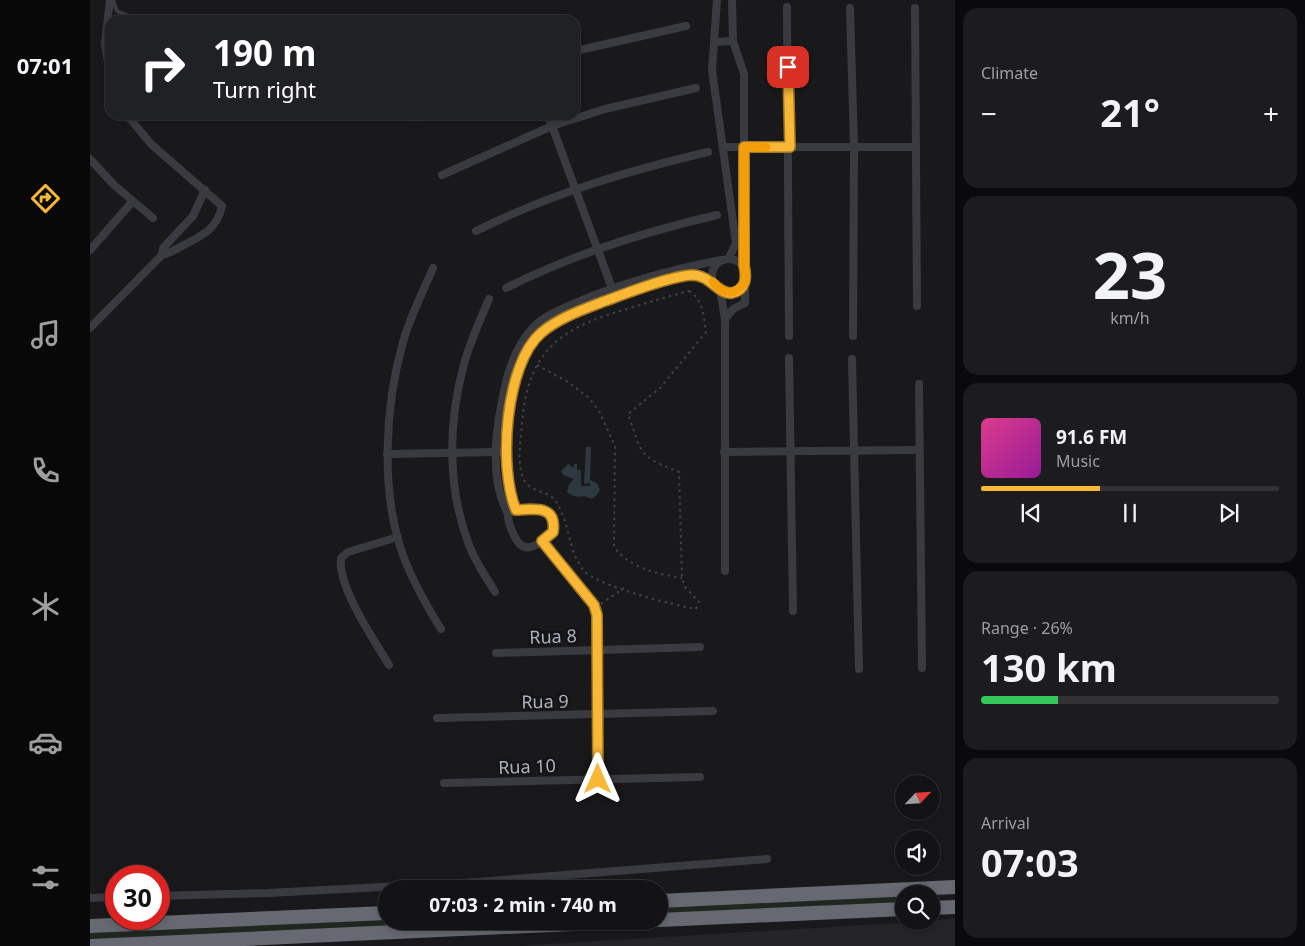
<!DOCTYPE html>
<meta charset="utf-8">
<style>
body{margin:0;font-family:"Noto Sans",sans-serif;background:#1c1c1e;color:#f1f3f6;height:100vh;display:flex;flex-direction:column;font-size:19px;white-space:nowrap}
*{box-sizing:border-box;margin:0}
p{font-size:16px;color:#9d9ea0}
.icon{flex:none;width:28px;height:28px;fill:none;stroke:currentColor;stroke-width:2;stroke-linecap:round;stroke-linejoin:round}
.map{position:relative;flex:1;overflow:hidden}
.sheet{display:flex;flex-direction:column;gap:8px;padding:8px;background:#0a0a0c;width:350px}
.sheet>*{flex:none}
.top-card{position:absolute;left:15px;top:15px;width:475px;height:105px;border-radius:15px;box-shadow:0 2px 8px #0003,0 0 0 1px #323234;background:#202124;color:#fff;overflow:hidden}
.needle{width:32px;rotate:65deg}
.fabs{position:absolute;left:805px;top:775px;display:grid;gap:10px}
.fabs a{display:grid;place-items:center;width:45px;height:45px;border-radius:50%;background:#131315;box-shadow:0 2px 8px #0003,0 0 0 1px #323234;font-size:25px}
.speed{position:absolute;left:15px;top:865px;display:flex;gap:10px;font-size:25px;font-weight:700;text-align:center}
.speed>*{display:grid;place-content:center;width:65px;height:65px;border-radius:50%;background:#131315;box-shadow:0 2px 8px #0003,0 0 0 1px #323234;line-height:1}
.speed .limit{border:8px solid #d22;background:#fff;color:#111}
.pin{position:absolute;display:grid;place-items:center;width:42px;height:42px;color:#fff;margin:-21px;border-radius:10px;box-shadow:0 2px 8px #0006}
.me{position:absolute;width:55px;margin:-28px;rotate:0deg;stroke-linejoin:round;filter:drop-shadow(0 0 4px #0008)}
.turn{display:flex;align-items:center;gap:18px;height:105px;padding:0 25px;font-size:22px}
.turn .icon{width:65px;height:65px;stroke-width:2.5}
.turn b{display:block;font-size:35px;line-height:42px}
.big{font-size:38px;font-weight:700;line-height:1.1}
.sheet .tile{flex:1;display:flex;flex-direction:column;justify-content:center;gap:8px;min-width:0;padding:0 18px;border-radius:15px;background:#1c1c1e}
.sheet .dial{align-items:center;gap:0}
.dial b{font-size:65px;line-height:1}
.song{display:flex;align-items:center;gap:15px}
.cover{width:60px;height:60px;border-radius:8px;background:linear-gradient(135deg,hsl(330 70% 55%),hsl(300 70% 35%))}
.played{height:5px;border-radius:2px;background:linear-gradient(90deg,#f8b735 40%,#323234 40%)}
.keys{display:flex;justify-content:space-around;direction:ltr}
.heat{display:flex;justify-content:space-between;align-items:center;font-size:28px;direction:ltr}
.charge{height:8px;border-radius:4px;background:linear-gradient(90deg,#34c759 26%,#323234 0)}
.trip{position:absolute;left:288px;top:880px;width:290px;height:50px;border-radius:25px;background:#131315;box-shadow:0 2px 8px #0003,0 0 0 1px #323234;font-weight:700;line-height:50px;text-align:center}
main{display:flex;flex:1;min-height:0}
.menu{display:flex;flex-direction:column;width:90px;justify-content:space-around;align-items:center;background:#080808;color:#9d9ea0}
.menu .icon{width:35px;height:35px}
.menu .selected{color:#f8b735}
.menu b{font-size:22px;color:#f1f3f6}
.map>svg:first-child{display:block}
.built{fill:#252529}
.green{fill:#1f2720}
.water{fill:#2e3840}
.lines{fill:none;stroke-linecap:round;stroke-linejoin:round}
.path{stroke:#404248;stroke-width:2;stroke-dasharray:2.5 4;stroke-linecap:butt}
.lane{stroke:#3a3b41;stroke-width:4}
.street{stroke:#3a3b41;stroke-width:8}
.highway{stroke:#666972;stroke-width:14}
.route-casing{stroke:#a17722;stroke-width:12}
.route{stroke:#f8b735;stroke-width:9}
.slow{stroke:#f59e0b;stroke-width:9}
.labels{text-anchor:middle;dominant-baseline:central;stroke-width:5;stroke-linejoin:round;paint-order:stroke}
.street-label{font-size:18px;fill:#abb0bb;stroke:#141417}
</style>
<main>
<nav class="menu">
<b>07:01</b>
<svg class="icon selected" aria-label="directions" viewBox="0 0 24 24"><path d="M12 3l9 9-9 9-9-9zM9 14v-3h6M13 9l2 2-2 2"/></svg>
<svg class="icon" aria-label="music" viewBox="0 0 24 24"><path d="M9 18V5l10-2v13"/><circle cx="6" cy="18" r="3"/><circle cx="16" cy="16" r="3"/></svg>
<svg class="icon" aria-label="phone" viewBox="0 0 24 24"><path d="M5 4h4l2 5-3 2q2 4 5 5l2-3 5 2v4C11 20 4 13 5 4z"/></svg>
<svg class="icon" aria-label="climate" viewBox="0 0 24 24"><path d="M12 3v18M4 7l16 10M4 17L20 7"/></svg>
<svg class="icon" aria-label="car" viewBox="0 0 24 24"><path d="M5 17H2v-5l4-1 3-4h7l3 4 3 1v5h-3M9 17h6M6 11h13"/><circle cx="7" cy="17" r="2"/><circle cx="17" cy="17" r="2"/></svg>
<svg class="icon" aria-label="filters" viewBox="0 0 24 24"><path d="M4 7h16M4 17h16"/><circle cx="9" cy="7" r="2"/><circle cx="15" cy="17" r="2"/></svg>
</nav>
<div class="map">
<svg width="865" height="946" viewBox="0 0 865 946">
<rect width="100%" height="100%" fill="#19191c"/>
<!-- built -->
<polygon class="built" points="865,918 865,946 426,946 841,921"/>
<!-- green -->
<g class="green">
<polygon points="814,896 814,905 569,916 569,906"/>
<polygon points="296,918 296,921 450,921 0,940 0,931"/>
</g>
<!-- water -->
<path class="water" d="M496,447h5l-1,33 7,3 3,7 -3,5 -5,4 -8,-3c-5,2 -13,0 -17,-4l2,-8 5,-5 -11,-4 -2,-4 7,-7 6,4v-4h3v6h4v16h9v-3l-6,1z"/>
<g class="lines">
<!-- path -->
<g class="path">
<path d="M599,291c14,8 15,26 17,41l-46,56 -32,26c15,42 9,41 51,58l3,106 3,9 14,15 -3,7c-23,-4 -99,-23 -113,-39 -2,-3 -4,-7 -6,-10 -9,-18 -9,-41 -22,-60 -8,-10 -24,-7 -31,-20 -8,-17 -3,-39 -2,-57 6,-75 41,-96 108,-115 20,-6 39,-12 59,-17z"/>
<path d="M447,365l31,17 20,15 11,14 16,35 -1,101c16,21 43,27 68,31"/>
<polyline points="511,604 534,588"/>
</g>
<!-- lane -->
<polyline class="lane" points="23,0 27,11 48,20"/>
<!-- street -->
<g class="street">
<polyline points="627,0 622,70 646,243 639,258"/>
<polyline points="642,0 643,41 654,74 654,266"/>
<polyline points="697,7 699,336"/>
<polyline points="760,8 764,147 763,336"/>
<polyline points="825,8 827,306"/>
<polyline points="625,42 643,41"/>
<polyline points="485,51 596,26"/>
<polyline points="20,77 15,43 20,0"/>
<path d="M37,115l24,29 71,62c-5,23 -19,29 -38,39 -8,4 -13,8 -22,10"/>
<polyline points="458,115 523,291"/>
<polyline points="326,117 330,115"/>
<polyline points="633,147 826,147"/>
<polyline points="0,159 24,185 63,218"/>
<polyline points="352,175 462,126 515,109 606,88"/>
<path d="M386,231c74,-37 151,-60 232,-79"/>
<polyline points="0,250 42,202"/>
<circle cx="639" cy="276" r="17"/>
<path d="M343,268c-10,24 -23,49 -30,74 -18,64 -23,149 0,213 10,27 23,50 38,74"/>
<path d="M416,288c68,-34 137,-56 211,-73"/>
<polyline points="630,290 635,319 635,571"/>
<path d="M399,299c-9,21 -19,43 -25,65 -16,59 -17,123 5,181 6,16 17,32 26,47"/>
<polyline points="635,319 643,309 655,303 655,282"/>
<polyline points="0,328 72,255 73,248 103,216 115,190"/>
<polyline points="699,358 703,611"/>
<polyline points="762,359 769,669"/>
<polyline points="829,384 832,668"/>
<polyline points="634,452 829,450"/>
<polyline points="297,454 409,452"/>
<path d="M450,509c12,4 15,12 13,23 -11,10 -29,26 -38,5 -4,-8 -7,-13 -7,-23l8,-4z"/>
<path d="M426,510c-19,-43 -10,-141 23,-176 17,-17 69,-34 93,-42 16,-5 47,-19 63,-16 6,1 12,4 18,6"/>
<path d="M418,514c-15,-28 -14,-65 -9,-96 5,-31 11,-64 32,-88 10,-13 27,-19 42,-26 48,-21 96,-34 148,-44"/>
<polyline points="453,541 504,605 507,615 508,779"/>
<polyline points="406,653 610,647"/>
<path d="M299,665c-15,-25 -52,-79 -48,-107l7,-6 50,-15"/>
<polyline points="347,718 623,711"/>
<polyline points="354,783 610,777"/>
<polyline points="69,896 178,893 388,882 677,859"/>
<polyline points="0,898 26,897"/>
</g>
<!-- highway -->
<g class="highway">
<polyline points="569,901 865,887"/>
<polyline points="841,908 865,907"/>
<polyline points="569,920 814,909"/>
<polyline points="0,926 296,913"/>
<polyline points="1,946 547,921"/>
</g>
</g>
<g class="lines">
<defs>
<path id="route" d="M508,779l-1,-164 -3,-10 -52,-64 11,-9c4,-27 -18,-23 -37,-22 -18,-42 -11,-146 25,-177 17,-15 43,-24 64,-32 22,-8 65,-25 87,-26 19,0 26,20 40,18 14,-3 15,-16 12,-27v-119h46l-2,-80"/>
</defs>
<!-- route casing -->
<use href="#route" class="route-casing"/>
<!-- route -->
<use href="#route" class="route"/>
<!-- slow -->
<path class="slow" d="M623,282c10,13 22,14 32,0l-1,-135h22"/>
</g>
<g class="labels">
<!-- street labels -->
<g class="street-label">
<text transform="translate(463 636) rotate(-2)">Rua 8</text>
<text transform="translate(455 701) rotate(-1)">Rua 9</text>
<text transform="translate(437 766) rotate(-2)">Rua 10</text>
</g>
</g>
</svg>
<div class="fabs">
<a><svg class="needle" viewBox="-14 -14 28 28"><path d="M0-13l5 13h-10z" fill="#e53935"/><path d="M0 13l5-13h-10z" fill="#9d9ea0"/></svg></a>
<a><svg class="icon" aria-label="sound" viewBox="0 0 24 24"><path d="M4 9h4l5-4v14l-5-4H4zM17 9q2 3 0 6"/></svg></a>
<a><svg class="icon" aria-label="search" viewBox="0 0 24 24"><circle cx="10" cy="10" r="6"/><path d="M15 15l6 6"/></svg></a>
</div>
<div class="speed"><div class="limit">30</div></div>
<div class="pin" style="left:698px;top:67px;background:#d93025"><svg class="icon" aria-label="arrive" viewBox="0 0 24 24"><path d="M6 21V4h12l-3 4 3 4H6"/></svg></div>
<svg class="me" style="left:508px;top:779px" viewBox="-20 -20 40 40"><path d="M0-17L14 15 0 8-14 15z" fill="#f8b735" stroke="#fff" stroke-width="4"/></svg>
<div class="trip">07:03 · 2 min · 740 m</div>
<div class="top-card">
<div class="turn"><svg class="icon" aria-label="right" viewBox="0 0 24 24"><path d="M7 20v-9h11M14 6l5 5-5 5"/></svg><div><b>190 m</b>Turn right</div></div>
</div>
</div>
<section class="sheet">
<div class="tile"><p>Climate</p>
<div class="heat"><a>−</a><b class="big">21°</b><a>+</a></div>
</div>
<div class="tile dial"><b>23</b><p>km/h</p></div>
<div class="tile">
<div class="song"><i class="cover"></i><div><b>91.6 FM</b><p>Music</p></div></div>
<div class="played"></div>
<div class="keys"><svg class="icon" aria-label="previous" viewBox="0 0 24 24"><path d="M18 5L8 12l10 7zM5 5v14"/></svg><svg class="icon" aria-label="pause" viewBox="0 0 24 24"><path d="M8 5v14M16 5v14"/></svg><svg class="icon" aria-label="next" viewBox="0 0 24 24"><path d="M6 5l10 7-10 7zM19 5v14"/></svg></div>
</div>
<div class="tile"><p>Range · 26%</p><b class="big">130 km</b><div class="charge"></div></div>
<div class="tile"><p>Arrival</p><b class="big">07:03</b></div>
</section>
</main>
